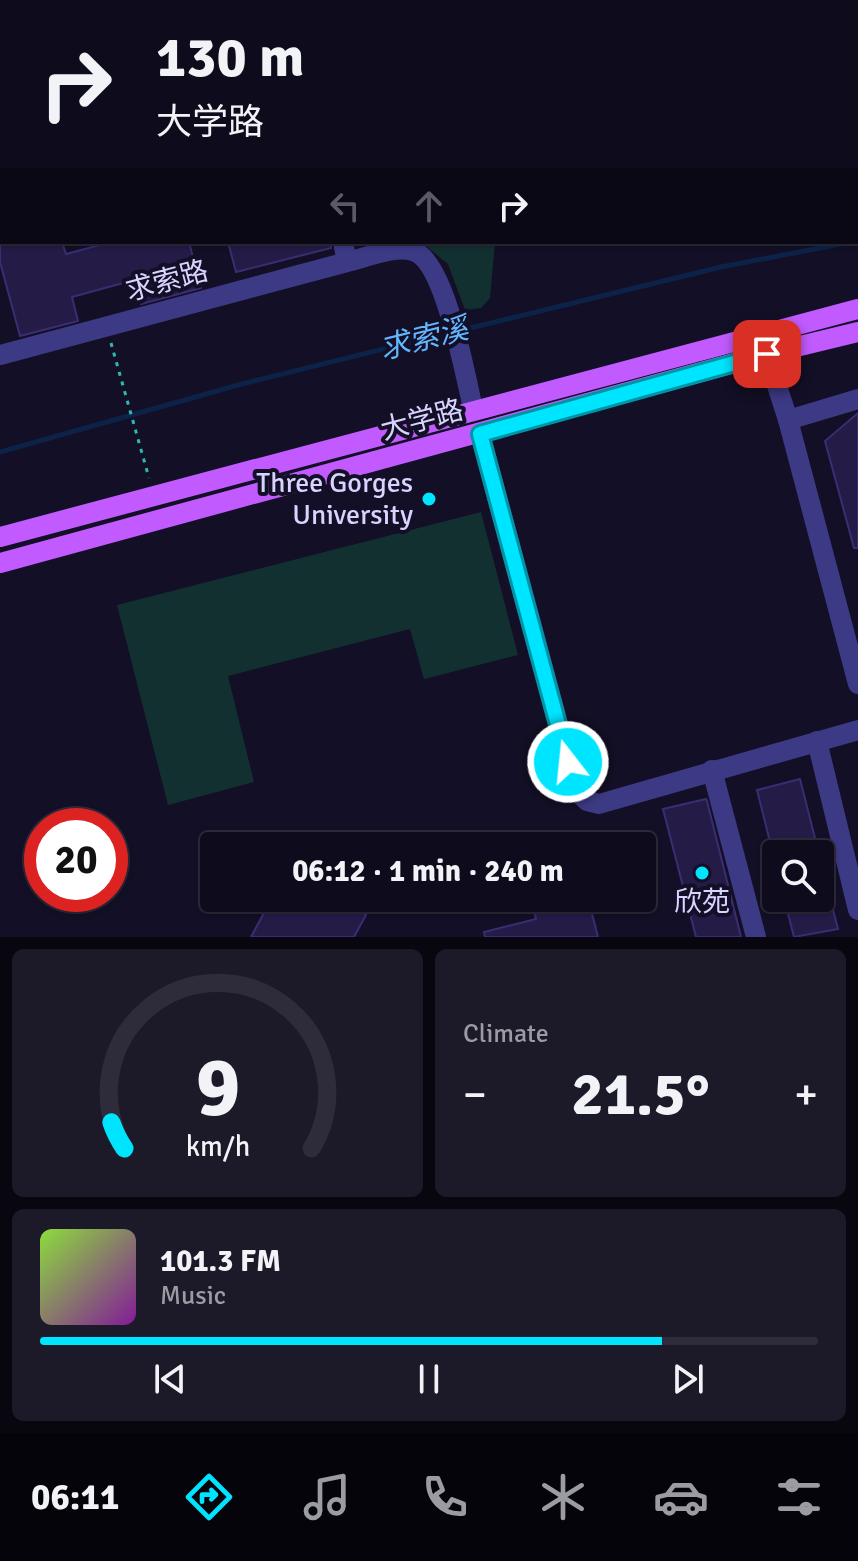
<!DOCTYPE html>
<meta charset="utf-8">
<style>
body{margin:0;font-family:Signika,"Noto Sans SC",sans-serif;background:#1c1929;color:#f1f3f6;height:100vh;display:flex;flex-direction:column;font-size:30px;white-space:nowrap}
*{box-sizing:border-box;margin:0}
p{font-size:26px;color:#9b9ba3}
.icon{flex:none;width:44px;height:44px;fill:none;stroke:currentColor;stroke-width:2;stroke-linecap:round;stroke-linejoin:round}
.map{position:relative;height:937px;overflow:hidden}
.drawer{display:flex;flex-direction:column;gap:12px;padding:12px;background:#08060f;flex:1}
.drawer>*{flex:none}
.guide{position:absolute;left:0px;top:0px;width:858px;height:244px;box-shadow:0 2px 6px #0004,0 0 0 2px #2e2b3b;background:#0e0b1c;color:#f1f3f6;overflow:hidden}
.tools{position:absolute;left:762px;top:840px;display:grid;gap:16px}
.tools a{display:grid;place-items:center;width:72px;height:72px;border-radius:8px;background:#0e0b1c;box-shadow:0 2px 6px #0004,0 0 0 2px #2e2b3b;font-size:40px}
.speed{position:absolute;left:24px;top:808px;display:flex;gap:16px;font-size:40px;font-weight:700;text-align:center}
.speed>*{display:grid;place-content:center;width:104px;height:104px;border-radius:50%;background:#0e0b1c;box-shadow:0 2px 6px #0004,0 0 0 2px #2e2b3b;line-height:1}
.speed .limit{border:12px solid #d22;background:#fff;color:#111}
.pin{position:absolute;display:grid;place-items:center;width:68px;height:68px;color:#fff;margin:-34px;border-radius:16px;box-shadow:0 4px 12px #0006}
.me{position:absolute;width:88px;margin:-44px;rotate:344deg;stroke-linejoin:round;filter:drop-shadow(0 0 6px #0008)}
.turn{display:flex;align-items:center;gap:28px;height:168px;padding:0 24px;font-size:36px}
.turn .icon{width:104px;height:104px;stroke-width:2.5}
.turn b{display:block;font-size:56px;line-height:68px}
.lanes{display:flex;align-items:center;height:76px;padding:0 24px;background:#0003;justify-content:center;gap:40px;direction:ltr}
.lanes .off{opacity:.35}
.big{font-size:60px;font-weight:700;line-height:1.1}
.drawer .tile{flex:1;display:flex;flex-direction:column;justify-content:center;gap:12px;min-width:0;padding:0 28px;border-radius:12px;background:#1c1929}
.drawer .dial{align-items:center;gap:0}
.dial svg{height:208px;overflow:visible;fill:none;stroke:#2e2b3b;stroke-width:7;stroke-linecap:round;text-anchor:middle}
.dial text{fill:#f1f3f6;stroke:none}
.song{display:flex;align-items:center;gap:24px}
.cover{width:96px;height:96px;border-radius:12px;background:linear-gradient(135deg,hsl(90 70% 55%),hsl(290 70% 35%))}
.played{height:8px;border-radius:4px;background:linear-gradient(90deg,#00e5ff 80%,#2e2b3b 80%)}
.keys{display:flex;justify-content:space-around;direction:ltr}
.heat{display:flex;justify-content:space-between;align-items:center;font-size:44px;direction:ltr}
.drawer .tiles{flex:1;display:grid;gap:12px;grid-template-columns:1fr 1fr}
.tile:last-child{grid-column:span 2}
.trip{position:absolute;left:200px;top:832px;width:456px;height:80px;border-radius:8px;background:#0e0b1c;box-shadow:0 2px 6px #0004,0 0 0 2px #2e2b3b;font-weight:700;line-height:80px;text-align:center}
.menu{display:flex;height:128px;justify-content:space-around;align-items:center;background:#06040b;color:#9b9ba3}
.menu .icon{width:56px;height:56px}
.menu .on{color:#00e5ff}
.menu b{font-size:36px;color:#f1f3f6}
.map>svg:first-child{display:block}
.green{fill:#12302f}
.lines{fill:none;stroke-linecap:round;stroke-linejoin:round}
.stream{stroke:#0c2248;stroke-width:5}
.building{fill:#241b47;stroke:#3b2d73;stroke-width:2}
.path{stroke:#2fb8b0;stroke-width:3;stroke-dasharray:4 6;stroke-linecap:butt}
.minor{stroke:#3d3a85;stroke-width:20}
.major{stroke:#c25bff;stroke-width:20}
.route-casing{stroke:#0095a6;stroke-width:20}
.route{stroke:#00e5ff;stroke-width:14}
.poi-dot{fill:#00e5ff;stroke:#130f26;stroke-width:3}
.labels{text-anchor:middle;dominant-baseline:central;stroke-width:8;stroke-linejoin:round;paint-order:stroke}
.street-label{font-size:28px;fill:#d9d4ff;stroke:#130f26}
.poi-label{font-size:28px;fill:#d9d4ff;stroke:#130f26;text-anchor:end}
.water-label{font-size:30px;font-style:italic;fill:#62b6ff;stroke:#130f26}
</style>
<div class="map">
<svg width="858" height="937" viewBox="0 0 858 937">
<rect width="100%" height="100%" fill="#130f26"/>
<!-- green -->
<g class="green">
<polygon points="152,0 802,0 803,2 155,2"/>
<polygon points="421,242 495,242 490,298 481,308 465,310 448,264"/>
<polygon points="481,512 518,655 424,679 410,629 228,676 254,782 168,805 117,605"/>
</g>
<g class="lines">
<!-- stream -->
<g class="stream">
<polyline points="856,241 858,241"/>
<polyline points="458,331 721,267 851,242"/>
<polyline points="0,452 238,385 448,333"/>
</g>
</g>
<!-- building -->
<g class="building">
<polygon points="0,242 62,242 66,254 111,242 189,242 201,288 141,304 134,280 72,297 78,321 20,336 0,262"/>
<polygon points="228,242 330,242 331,248 236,272"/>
<polygon points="858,413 858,548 854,548 825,441"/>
<polygon points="800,779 819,854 773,854 757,790"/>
<polygon points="706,799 707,801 741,937 696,937 663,809"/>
<polygon points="272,898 336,898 366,915 354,937 251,937"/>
<polygon points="531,898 588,898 598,937 485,937 484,932 536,919"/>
<polygon points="784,898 830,898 838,929 794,937"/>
</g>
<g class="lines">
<!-- path -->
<g class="path">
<polyline points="307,0 311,2"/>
<polyline points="362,0 365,2"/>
<polyline points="742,2 744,0"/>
<polyline points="111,343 149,478"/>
</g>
<!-- minor -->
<g class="minor">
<polyline points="0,75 2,75"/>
<polyline points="343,242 347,262"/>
<polyline points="767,354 788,420 858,684"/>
<path d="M0,355l347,-93c19,-4 47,-17 66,-11 32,9 53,127 60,158"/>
<polyline points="788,420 858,399"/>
<polyline points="480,434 576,790 587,801 599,804 858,730"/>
<polyline points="817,741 858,910"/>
<polyline points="712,770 756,937"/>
</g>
<!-- major -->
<g class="major">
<polyline points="0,537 858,309"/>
<polyline points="0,563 767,354 858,332"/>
</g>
</g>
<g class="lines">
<defs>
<polyline id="route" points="568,762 480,434 767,354"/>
</defs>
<!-- route casing -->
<use href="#route" class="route-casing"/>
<!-- route -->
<use href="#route" class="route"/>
</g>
<!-- markers -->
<g class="poi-dot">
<circle cx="429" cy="499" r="8"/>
<circle cx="702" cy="873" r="8"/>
</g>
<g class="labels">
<!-- street labels -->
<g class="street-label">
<text transform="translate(167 281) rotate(-15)">求索路</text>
<text transform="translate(422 420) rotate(-15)">大学路</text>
</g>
<!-- poi labels -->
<g class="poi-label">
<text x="413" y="483">Three Gorges<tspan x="413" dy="32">University</tspan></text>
<text x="702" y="902" text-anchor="middle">欣苑</text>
</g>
<!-- water labels -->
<g class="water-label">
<text transform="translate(424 339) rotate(-14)">求索溪</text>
</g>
</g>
</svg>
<div class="tools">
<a><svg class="icon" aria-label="search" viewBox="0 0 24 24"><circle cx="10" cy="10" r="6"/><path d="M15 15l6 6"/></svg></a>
</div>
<div class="speed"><div class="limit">20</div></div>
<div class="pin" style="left:767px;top:354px;background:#d93025"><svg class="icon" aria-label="arrive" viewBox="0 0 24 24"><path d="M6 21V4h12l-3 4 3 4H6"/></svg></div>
<svg class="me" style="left:568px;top:762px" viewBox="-20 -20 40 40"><circle r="17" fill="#00e5ff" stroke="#fff" stroke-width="3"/><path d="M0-11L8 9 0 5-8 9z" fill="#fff"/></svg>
<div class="trip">06:12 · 1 min · 240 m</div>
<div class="guide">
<div class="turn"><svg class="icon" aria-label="right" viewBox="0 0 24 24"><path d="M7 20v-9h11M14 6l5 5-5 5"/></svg><div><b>130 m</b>大学路</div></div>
<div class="lanes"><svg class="icon off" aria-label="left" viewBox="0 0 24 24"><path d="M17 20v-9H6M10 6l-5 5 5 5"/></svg><svg class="icon off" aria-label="ahead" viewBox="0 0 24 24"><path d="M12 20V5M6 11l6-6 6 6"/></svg><svg class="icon" aria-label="right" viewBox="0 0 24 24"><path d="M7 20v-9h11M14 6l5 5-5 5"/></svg></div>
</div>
</div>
<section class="drawer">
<div class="tiles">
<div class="tile dial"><svg viewBox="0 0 100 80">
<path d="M14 69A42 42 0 1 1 86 69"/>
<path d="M14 69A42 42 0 0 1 9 59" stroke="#00e5ff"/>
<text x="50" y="56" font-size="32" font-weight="700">9</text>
<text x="50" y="72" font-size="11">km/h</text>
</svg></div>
<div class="tile"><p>Climate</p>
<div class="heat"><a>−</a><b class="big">21.5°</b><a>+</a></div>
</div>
<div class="tile">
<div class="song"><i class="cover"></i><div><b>101.3 FM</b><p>Music</p></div></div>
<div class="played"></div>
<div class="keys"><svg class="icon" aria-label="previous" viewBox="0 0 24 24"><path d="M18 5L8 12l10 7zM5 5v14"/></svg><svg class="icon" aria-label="pause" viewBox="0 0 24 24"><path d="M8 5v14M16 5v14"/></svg><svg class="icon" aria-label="next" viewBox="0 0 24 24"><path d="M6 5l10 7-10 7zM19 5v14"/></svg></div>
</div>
</div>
</section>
<nav class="menu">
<b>06:11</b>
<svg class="icon on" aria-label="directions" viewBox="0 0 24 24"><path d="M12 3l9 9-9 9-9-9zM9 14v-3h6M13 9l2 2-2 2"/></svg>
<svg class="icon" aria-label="music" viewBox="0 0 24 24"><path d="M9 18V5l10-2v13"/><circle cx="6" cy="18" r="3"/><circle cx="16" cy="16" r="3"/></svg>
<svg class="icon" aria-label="phone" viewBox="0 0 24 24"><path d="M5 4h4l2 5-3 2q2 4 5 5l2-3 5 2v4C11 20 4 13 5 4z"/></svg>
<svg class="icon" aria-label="climate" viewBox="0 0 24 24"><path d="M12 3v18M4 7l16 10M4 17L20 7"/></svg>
<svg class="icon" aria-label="car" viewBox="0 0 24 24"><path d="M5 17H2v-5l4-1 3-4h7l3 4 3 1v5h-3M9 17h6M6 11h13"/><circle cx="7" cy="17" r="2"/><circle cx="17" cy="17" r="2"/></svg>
<svg class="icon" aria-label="filters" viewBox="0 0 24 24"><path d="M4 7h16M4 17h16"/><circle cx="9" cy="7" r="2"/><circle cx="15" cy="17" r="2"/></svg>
</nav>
